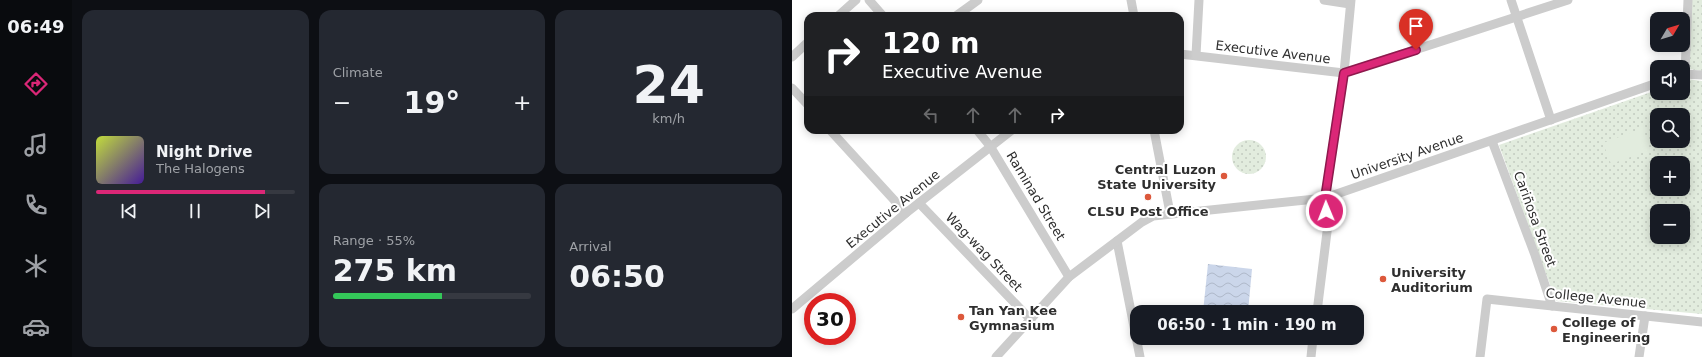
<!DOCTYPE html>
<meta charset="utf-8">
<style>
body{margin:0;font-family:"DejaVu Sans",sans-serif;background:#242831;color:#f1f3f6;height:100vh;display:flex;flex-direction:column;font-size:15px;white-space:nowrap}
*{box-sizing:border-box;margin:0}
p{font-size:13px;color:#9ea1a6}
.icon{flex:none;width:22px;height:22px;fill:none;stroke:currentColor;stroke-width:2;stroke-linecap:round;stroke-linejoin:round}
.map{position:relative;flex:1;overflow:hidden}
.sheet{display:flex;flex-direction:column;gap:10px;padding:10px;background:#0d0f14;width:720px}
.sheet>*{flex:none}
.guide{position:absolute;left:12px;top:12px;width:380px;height:122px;border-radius:12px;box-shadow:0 2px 10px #0003;background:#202124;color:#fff;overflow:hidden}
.needle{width:26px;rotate:52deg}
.tools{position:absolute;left:858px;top:12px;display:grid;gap:8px}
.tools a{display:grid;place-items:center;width:40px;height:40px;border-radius:8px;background:#171b24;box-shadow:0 2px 10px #0003;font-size:20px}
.speed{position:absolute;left:12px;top:293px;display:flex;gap:8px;font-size:20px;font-weight:700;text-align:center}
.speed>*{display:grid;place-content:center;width:52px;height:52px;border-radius:50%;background:#171b24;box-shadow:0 2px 10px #0003;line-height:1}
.speed .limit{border:6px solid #d22;background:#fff;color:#111}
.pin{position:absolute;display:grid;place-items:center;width:34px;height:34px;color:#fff;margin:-41px -17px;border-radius:50% 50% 50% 0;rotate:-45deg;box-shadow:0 0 4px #0007}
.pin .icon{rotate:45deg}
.me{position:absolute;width:44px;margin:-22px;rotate:359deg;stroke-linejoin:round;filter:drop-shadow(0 0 3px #0008)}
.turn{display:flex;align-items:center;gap:14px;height:84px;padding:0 12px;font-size:18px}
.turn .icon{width:52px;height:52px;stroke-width:2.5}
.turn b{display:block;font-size:28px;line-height:34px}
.lanes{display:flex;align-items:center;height:38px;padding:0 12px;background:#0003;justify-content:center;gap:20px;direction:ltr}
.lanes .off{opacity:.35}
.big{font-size:30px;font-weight:800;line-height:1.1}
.sheet .card{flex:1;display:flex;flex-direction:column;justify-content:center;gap:6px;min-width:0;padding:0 14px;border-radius:12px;background:#242831}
.sheet .dial{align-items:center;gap:0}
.dial b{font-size:52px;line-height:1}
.song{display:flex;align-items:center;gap:12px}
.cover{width:48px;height:48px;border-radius:6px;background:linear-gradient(135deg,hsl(70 70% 55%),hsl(260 70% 35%))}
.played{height:4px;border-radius:2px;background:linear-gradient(90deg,#db2777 85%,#363941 85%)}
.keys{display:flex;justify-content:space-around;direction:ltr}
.heat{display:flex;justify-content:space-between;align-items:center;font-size:22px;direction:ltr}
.charge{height:6px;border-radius:3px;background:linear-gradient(90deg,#34c759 55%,#363941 0)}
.sheet .tiles{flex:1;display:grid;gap:10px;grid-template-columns:repeat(3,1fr)}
.card:first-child{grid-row:span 2}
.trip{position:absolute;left:338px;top:305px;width:234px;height:40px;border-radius:12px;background:#171b24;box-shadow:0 2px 10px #0003;font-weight:800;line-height:40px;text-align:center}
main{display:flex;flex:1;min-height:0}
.tab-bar{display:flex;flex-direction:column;width:72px;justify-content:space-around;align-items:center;background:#090b0e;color:#9ea1a6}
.tab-bar .icon{width:28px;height:28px}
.tab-bar .on{color:#db2777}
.tab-bar b{font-size:18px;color:#f1f3f6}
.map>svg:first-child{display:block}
.green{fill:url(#green-dots);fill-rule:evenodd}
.pitch{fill:#e2ecde}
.water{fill:url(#water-waves)}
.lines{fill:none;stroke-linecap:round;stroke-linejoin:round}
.minor{stroke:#ccc;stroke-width:9}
.route-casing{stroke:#8e194d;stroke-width:10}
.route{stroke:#db2777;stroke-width:7}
.poi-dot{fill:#dc583b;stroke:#fff;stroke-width:1.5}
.labels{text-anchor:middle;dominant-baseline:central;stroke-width:4;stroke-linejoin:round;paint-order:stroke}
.street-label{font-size:13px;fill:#2f2f2f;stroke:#fff}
.poi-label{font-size:13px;font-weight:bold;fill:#2f2f2f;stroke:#fff;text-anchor:start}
</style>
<main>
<nav class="tab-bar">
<b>06:49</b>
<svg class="icon on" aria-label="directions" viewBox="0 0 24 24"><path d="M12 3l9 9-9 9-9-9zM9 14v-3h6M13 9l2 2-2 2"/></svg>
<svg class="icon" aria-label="music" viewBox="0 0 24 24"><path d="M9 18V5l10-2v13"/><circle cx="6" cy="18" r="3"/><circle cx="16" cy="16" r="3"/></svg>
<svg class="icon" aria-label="phone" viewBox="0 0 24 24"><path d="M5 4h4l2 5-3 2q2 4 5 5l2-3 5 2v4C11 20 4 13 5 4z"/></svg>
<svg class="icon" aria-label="climate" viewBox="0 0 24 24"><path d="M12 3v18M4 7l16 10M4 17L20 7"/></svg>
<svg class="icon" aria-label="car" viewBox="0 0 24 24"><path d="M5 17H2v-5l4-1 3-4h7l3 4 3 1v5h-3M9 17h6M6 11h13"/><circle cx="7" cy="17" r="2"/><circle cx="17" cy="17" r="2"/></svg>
</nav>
<section class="sheet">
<div class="tiles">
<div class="card">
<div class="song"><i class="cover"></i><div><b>Night Drive</b><p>The Halogens</p></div></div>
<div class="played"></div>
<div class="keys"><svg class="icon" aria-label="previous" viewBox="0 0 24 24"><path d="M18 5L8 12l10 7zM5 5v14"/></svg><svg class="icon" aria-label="pause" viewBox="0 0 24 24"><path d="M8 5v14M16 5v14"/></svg><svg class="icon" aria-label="next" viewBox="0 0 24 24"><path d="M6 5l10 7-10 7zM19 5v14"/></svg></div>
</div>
<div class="card"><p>Climate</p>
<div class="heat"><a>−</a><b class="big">19°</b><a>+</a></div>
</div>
<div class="card dial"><b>24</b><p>km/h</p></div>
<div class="card"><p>Range · 55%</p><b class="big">275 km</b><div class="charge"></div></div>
<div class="card"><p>Arrival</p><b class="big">06:50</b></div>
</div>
</section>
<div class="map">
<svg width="910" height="357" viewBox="0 0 910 357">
<defs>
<pattern id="green-dots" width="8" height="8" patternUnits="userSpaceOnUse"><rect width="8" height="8" fill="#e2ecde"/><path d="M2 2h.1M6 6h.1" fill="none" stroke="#c2cbbf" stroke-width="1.8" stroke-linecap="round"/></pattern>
<pattern id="water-waves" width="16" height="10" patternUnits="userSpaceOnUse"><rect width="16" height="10" fill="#cbd6ea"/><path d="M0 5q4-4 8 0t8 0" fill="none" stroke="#afb8c9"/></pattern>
</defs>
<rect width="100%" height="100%" fill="#fff"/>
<!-- green -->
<g class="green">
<polygon points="899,0 910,0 910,71 897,69"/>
<path d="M895,79l15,2v233l-146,-13 -57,-156 158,-55v3h26v-13zM865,115h26v26h-26zM865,163h26v26h-26zM865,211h26v26h-26z"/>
<circle cx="457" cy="157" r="17"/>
</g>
<!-- pitch -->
<polygon class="pitch" points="851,128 858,150 819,164 811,143"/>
<!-- water -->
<polygon class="water" points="416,264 460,269 456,312 411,312"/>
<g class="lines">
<!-- minor -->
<g class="minor">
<polyline points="77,0 91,16"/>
<polyline points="339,0 342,16"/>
<polyline points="532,0 558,4"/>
<polyline points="719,0 759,120"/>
<polyline points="46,16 64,0"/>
<polyline points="164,16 186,0"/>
<polyline points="388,54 552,73 776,0"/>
<polyline points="404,55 407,0"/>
<polyline points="0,57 16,42"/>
<polyline points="893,73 896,0"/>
<polyline points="891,74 910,75"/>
<polyline points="0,88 16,105"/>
<polyline points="38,130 114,213"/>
<polyline points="185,130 198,146 277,277"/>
<polyline points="362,130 378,213"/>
<polyline points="700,141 743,255 760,306"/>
<polyline points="127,203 239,320"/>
<polyline points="325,241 348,357"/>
<polyline points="0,309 114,213 220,130"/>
<polyline points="525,312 536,224 533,198 552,73 559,0"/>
<polyline points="204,357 277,277 350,222 361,216 533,198 865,83"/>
<polyline points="519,357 521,338"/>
<polyline points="688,357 695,299 910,322"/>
<polyline points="847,357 853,316"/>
</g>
</g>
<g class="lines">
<defs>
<polyline id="route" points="534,211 533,198 552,73 624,50"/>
</defs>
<!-- route casing -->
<use href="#route" class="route-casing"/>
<!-- route -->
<use href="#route" class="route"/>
</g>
<!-- markers -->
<g class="poi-dot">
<circle cx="432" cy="176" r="4"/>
<circle cx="356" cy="197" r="4"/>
<circle cx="591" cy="279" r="4"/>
<circle cx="169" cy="317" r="4"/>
<circle cx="762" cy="329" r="4"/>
</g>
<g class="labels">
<!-- street labels -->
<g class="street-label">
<text transform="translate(481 52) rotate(7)">Executive Avenue</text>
<text transform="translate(615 156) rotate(-19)">University Avenue</text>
<text transform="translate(244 196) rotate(59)">Raminad Street</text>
<text transform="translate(101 209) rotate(-39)">Executive Avenue</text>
<text transform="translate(743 219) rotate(70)">Cariñosa Street</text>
<text transform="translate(192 252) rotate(46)">Wag-wag Street</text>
<text transform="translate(804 298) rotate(6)">College Avenue</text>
</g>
<!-- poi labels -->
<g class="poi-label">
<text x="424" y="169" text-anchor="end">Central Luzon<tspan x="424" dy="15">State University</tspan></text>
<text x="356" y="211" text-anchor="middle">CLSU Post Office</text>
<text x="599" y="272">University<tspan x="599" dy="15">Auditorium</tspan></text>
<text x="177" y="310">Tan Yan Kee<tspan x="177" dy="15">Gymnasium</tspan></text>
<text x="770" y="322">College of<tspan x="770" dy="15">Engineering</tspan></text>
</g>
</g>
</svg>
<div class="tools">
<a><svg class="needle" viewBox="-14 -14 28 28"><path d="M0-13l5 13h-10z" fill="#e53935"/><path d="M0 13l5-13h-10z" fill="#9ea1a6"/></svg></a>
<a><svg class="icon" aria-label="sound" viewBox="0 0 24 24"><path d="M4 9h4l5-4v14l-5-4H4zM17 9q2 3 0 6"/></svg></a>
<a><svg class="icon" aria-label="search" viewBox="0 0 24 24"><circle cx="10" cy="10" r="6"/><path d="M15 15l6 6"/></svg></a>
<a>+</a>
<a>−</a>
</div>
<div class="speed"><div class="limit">30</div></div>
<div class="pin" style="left:624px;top:50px;background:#d93025"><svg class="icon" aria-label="arrive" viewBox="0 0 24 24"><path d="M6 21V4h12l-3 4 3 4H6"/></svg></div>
<svg class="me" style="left:534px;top:211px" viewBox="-20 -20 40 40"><circle r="17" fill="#db2777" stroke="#fff" stroke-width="3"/><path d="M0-11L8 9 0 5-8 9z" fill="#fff"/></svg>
<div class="trip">06:50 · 1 min · 190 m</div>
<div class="guide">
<div class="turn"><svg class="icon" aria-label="right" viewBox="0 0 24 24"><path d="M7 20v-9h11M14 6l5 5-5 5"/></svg><div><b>120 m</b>Executive Avenue</div></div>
<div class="lanes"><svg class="icon off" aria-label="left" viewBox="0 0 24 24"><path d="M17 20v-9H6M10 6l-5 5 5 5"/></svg><svg class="icon off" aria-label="ahead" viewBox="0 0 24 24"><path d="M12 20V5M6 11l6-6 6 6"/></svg><svg class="icon off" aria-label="ahead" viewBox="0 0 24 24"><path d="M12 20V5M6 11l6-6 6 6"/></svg><svg class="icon" aria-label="right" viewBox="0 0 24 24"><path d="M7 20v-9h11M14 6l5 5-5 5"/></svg></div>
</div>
</div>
</main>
